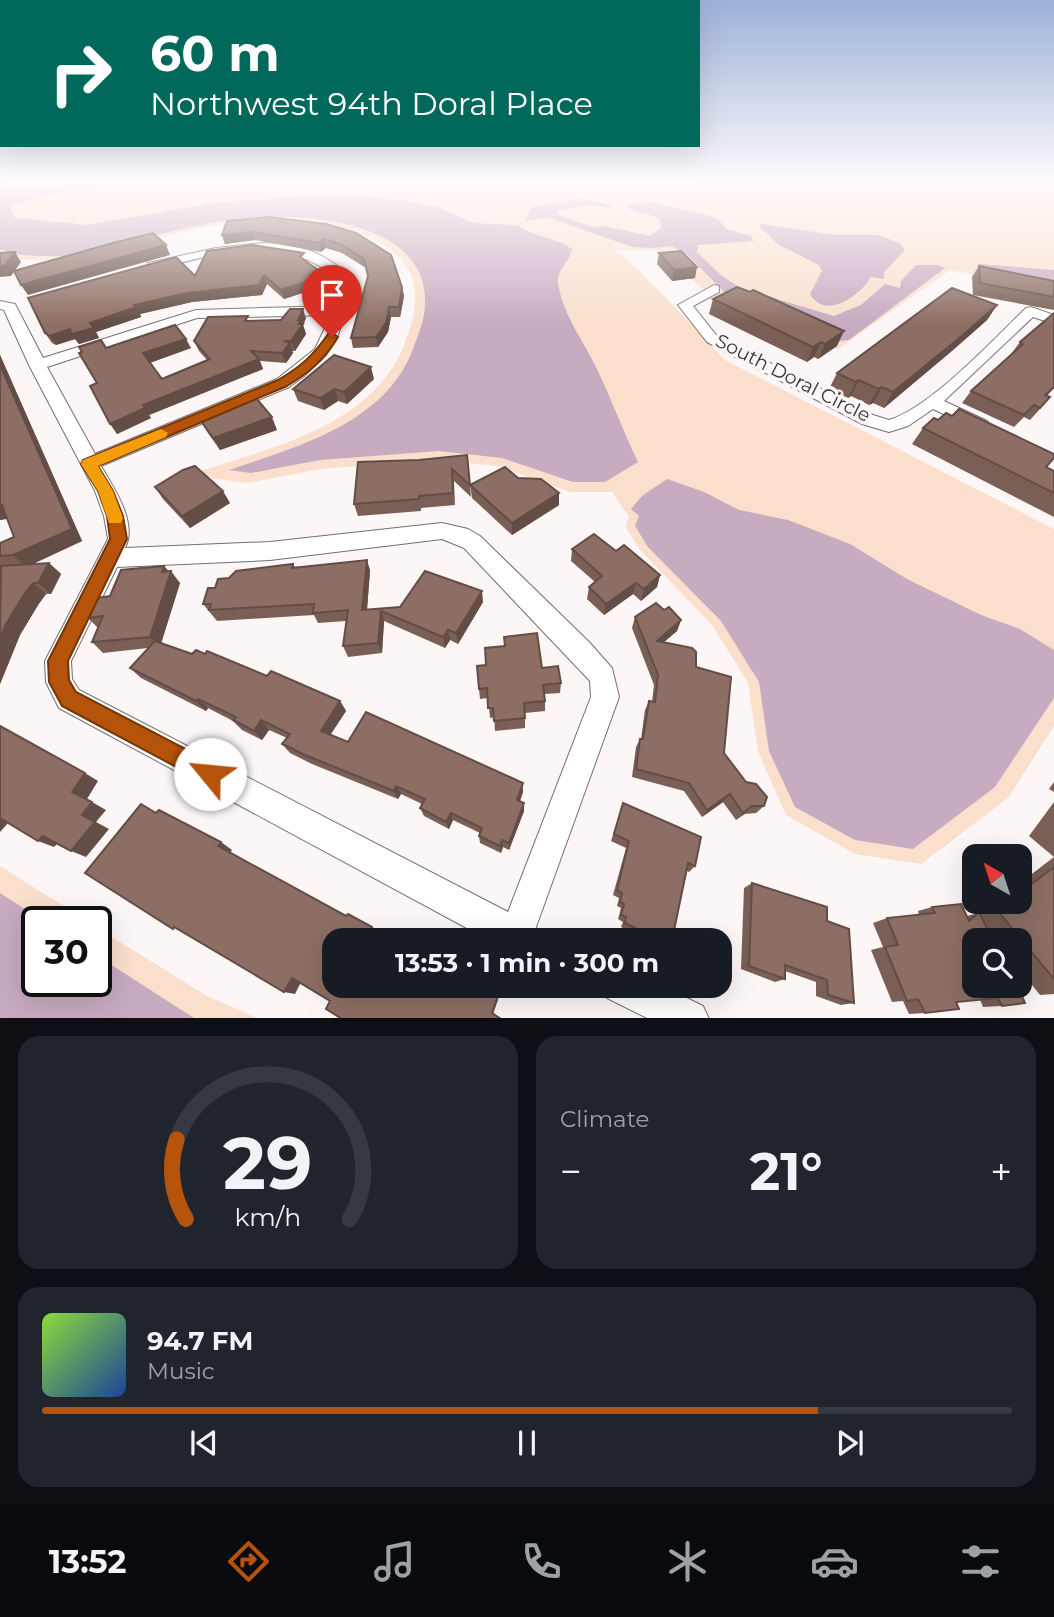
<!DOCTYPE html>
<meta charset="utf-8">
<style>
body{margin:0;font-family:Montserrat,sans-serif;background:#20242c;color:#f1f3f6;height:100vh;display:flex;flex-direction:column;font-size:26px;white-space:nowrap}
*{box-sizing:border-box;margin:0}
p{font-size:23px;color:#9ea1a6}
.icon{flex:none;width:38px;height:38px;fill:none;stroke:currentColor;stroke-width:2;stroke-linecap:round;stroke-linejoin:round}
.map{position:relative;height:1018px;overflow:hidden}
.drawer{display:flex;flex-direction:column;gap:18px;padding:18px;background:#0d0f14;flex:1}
.drawer>*{flex:none}
.top-card{position:absolute;left:0px;top:0px;width:700px;height:147px;box-shadow:0 7px 28px #0002;background:#00695c;color:#fff;overflow:hidden}
.needle{width:46px;rotate:321deg}
.tools{position:absolute;left:962px;top:844px;display:grid;gap:14px}
.tools a{display:grid;place-items:center;width:70px;height:70px;border-radius:14px;background:#171b24;box-shadow:0 7px 28px #0002;font-size:35px}
.speed{position:absolute;left:21px;top:906px;display:flex;gap:14px;font-size:35px;font-weight:700;text-align:center}
.speed>*{display:grid;place-content:center;width:91px;height:91px;border-radius:50%;background:#171b24;box-shadow:0 7px 28px #0002;line-height:1}
.speed .limit{border:4px solid #111;border-radius:10px;background:#fff;color:#111}
.pin{position:absolute;display:grid;place-items:center;width:60px;height:60px;color:#fff;margin:-72px -30px;border-radius:50% 50% 50% 0;rotate:-45deg;box-shadow:0 0 7px #0007}
.pin .icon{rotate:45deg}
.me{position:absolute;width:77px;margin:-38px;rotate:298deg;stroke-linejoin:round;filter:drop-shadow(0 0 5px #0008)}
.turn{display:flex;align-items:center;gap:24px;height:147px;padding:0 35px;font-size:32px}
.turn .icon{width:91px;height:91px;stroke-width:2.5}
.turn b{display:block;font-size:49px;line-height:60px}
.big{font-size:52px;font-weight:700;line-height:1.1}
.drawer .card{flex:1;display:flex;flex-direction:column;justify-content:center;gap:10px;min-width:0;padding:0 24px;border-radius:21px;background:#20242c}
.drawer .dial{align-items:center;gap:0}
.dial svg{height:182px;overflow:visible;fill:none;stroke:#363941;stroke-width:7;stroke-linecap:round;text-anchor:middle}
.dial text{fill:#f1f3f6;stroke:none}
.song{display:flex;align-items:center;gap:21px}
.cover{width:84px;height:84px;border-radius:10px;background:linear-gradient(135deg,hsl(90 70% 55%),hsl(220 70% 35%))}
.played{height:7px;border-radius:4px;background:linear-gradient(90deg,#b45309 80%,#363941 80%)}
.keys{display:flex;justify-content:space-around;direction:ltr}
.heat{display:flex;justify-content:space-between;align-items:center;font-size:38px;direction:ltr}
.drawer .tiles{flex:1;display:grid;gap:18px;grid-template-columns:1fr 1fr}
.card:last-child{grid-column:span 2}
.trip{position:absolute;left:322px;top:928px;width:410px;height:70px;border-radius:21px;background:#171b24;box-shadow:0 7px 28px #0002;font-weight:700;line-height:70px;text-align:center}
.menu{display:flex;height:112px;justify-content:space-around;align-items:center;background:#090b0e;color:#9ea1a6}
.menu .icon{width:49px;height:49px}
.menu .active{color:#b45309}
.menu b{font-size:32px;color:#f1f3f6}
.map>svg:first-child{display:block}
.green{fill:#f9dfcc}
.water{fill:#c7abc0}
.lines{fill:none;stroke-linecap:round;stroke-linejoin:round}
.minor-casing{stroke:#766f6f;stroke-width:2}
.minor{fill:#fff;fill-rule:evenodd}
.wall{fill:#795f56}
.shaded-wall{fill:#634d46}
.building{fill:#8d6e64;stroke:#634d46;stroke-width:2}
.route{fill:#b45309;stroke:#753606;stroke-width:2}
.slow{fill:#f59e0b}
.labels{text-anchor:middle;dominant-baseline:central;stroke-width:7;stroke-linejoin:round;paint-order:stroke}
.street-label{font-size:19px;fill:#3a3737;stroke:#fdf6f6}
</style>
<div class="map">
<svg width="1054" height="1019" viewBox="0 0 1054 1019">
<rect width="100%" height="100%" fill="#fdf6f6"/>
<!-- green -->
<g class="green">
<path d="M0,181h1054v112l-29,-9 -75,-14 -112,79 -130,-55 -49,-44h-44l24,20 86,90 329,169v197l-46,72 -87,66 -66,-10 -69,-39 -28,-63 -10,-69 -36,-58 -72,-75 -15,-24 4,-9 -17,-25h-42l-72,-26 -61,-6 -117,9 -73,14 -59,-8c77,-26 183,-46 216,-130 5,-13 10,-27 11,-41 7,-84 -129,-88 -185,-81 -37,5 -73,16 -109,25 -13,4 -28,9 -41,11 -26,3 -54,0 -80,-1z"/>
<polygon points="0,866 89,922 37,922 37,982 96,982 96,927 207,996 257,1018 0,1018"/>
</g>
<!-- water -->
<g class="water">
<path d="M0,181h137l-85,13 -42,12 5,12 73,7 130,-23 95,-6h43l54,5 30,7 33,15 45,2c15,12 37,12 54,24 -2,12 -16,22 -14,34 5,32 25,57 38,84 15,31 27,64 42,95l-33,20h-32l-71,-24 -63,-7 -119,9 -69,13 -22,-3c67,-23 156,-46 184,-121 5,-14 12,-30 12,-45 4,-88 -136,-93 -195,-84 -35,5 -69,14 -104,23 -15,4 -30,10 -46,12 -24,3 -50,0 -74,-1l-1,-4h-5z"/>
<path d="M583,198l29,8 -2,2 -19,-3 -34,6 2,4 33,12 12,-1 46,10 11,-8 -1,-8c-10,-8 -22,-6 -33,-12v-3l23,-3 61,14 9,5 6,8 25,7 3,5 -56,4 -1,7 24,23 19,13 94,28 27,-11 24,-21 15,4 1,-7 15,-16h22l7,3 -96,72 -11,1 -114,-49 -35,-36 -17,-10 -18,2 -21,-1 -87,-30 -21,4 6,-14z"/>
<path d="M762,224l72,11h43l23,8 5,7 -21,22v7l-13,-2c-10,18 -46,44 -61,17l12,-23 -3,-6 -40,-20 -20,-19z"/>
<polygon points="979,264 1054,270 1054,286 979,266"/>
<polygon points="667,479 704,492 739,510 788,520 850,544 907,579 981,615 1020,629 1054,650 1054,698 995,787 913,849 855,840 795,807 769,751 759,682 721,621 648,547 635,526 639,516 631,509 642,496"/>
<polygon points="0,893 45,922 37,922 37,982 96,982 96,955 194,1018 0,1018"/>
</g>
<g class="lines">
<defs>
<g id="minor">
<path d="M264,243c38,2 57,8 86,33l2,3 -6,34 -10,27 -10,15 -22,21 -15,11 -188,79c13,22 37,57 24,82l145,-6 172,-19 26,6 12,7 109,106 23,26 7,29 -83,230 6,13h-53l-430,-232 -13,-26 -1,-21 63,-122 -4,-23 -9,-25 -66,-126 -25,-55 -4,-1v-8l15,3 28,54 153,-48 137,-4 5,-26c-52,-49 -123,-26 -185,-10l-7,-4 2,-3 68,-15zM331,315l-16,34 -38,30 -182,75 -48,-87 150,-49zM442,539l22,9 126,133 1,16 -83,215 -429,-222 -7,-11 -1,-18 46,-94 153,-7z"/>
<path d="M714,285l5,1v6l-26,14 24,30 156,79 16,5c41,-12 105,-81 137,-112l5,-1 23,8v9l-21,-7 -89,84 43,20 3,4 -3,4h-12l-42,-20 -25,17 -19,6 -27,-8 -155,-82 -29,-37z"/>
<polygon points="602,985 660,985 703,1006 709,1019 649,1019 607,998"/>
</g>
</defs>
<!-- minor casing -->
<use href="#minor" class="minor-casing"/>
<!-- minor -->
<use href="#minor" class="minor"/>
</g>
<!-- wall -->
<g class="wall">
<polygon points="326,224 402,287 404,296 400,317 391,317 388,332 378,347 353,348 351,338 368,276 366,268 342,253 326,248 321,252 255,240 225,244 222,235"/>
<polygon points="659,253 695,278 672,281 657,264"/>
<polygon points="307,262 325,275 327,285 284,299 267,284 262,295 192,302 140,314 141,317 96,332 99,338 79,344 75,339 56,345 52,343 45,333 195,276"/>
<polygon points="979,266 1054,281 1054,310 973,295 972,277"/>
<polygon points="713,299 837,346 818,359 814,357 807,362 709,314"/>
<polygon points="997,305 987,320 953,350 884,408 873,403 869,405 851,396 848,398 829,389 837,373"/>
<polygon points="1054,313 1054,388 1047,396 1040,409 1030,420 1024,417 1014,427 962,403 971,391 1011,354 1020,342"/>
<polygon points="306,318 303,325 306,334 295,351 292,351 293,353 286,363 260,361 263,369 149,415 151,418 117,434 97,383 106,348 191,348 150,363 162,379 207,360 199,351 194,341 250,321"/>
<polygon points="0,355 82,541 33,564 49,563 61,574 51,594 46,594 38,605 20,635 0,684 0,543 14,537 7,519 0,520"/>
<polygon points="374,379 347,404 338,401 324,410 298,401 293,389"/>
<polygon points="938,420 1046,467 1054,493 1054,517 912,444 923,428"/>
<polygon points="201,421 277,430 220,450 208,433"/>
<polygon points="467,455 471,497 454,481 455,505 421,508 421,511 358,516 354,504 419,460"/>
<polygon points="518,478 559,505 512,535 472,498 470,485"/>
<polygon points="155,487 230,503 190,528 163,499"/>
<polygon points="572,549 616,551 660,575 657,587 641,601 633,594 604,615 587,599 589,587 595,582 571,561"/>
<polygon points="367,560 370,571 367,610 483,602 458,644 450,640 445,648 384,621 382,653 348,657 343,646 346,621 318,623 314,615 217,621 203,604 215,588 293,564 295,567"/>
<polygon points="164,566 180,583 161,643 192,654 205,654 340,701 346,711 330,735 348,742 523,792 520,801 524,803 524,811 509,850 503,847 501,853 480,843 479,836 480,833 453,820 449,829 424,816 420,808 422,804 401,794 398,799 312,764 290,753 282,744 287,738 269,730 262,740 242,730 233,721 208,708 206,711 141,678 130,668 148,648 103,653 92,642 98,628 88,618 110,596"/>
<polygon points="664,610 681,620 677,631 664,642 696,667 724,753 764,806 756,813 745,814 736,820 723,802 702,817 684,791 632,777 636,747 640,739 641,739 645,710 649,701 652,702 654,685 632,628 635,617"/>
<polygon points="542,668 561,683 560,693 545,694 545,711 525,713 525,728 495,731 494,717 490,718 488,698 480,699 479,689"/>
<polygon points="1054,782 1054,792 1049,789"/>
<polygon points="1054,802 1054,857 1029,836"/>
<polygon points="623,803 695,866 689,872 687,871 672,940 647,940 621,927 623,922 618,919 621,908 617,906 619,898 613,895 626,848 611,841"/>
<polygon points="1054,857 1054,994 1040,995 1020,970 1020,940 996,940 989,930 1017,985 1002,1006 983,1007 980,999 956,1002 925,1013 909,1014 903,1001 892,1002 871,950 883,947 873,923 887,918 919,915 918,911 932,907 967,916 975,914 972,910 982,901 1020,901 1020,883"/>
<polygon points="752,883 827,921 854,1003 841,1005 816,996 816,982 785,971 785,979 775,982 741,969 744,888"/>
</g>
<!-- shaded-wall -->
<g class="shaded-wall">
<polygon points="252,232 255,240 225,244 222,235"/>
<polygon points="324,239 326,248 321,252 319,243"/>
<polygon points="166,245 170,255 28,295 21,285"/>
<polygon points="15,252 21,262 11,276 0,277 0,266"/>
<polygon points="697,267 695,278 672,281 674,270"/>
<polygon points="264,275 267,284 262,295 192,302 140,314 141,317 96,332 99,338 79,344 75,339 56,345 50,336 90,323 134,305"/>
<polygon points="325,275 327,285 284,299 281,290"/>
<polygon points="402,287 404,296 400,317 399,307"/>
<polygon points="997,305 987,320 953,350 884,408 893,392"/>
<polygon points="389,307 391,317 388,332 378,347 376,337"/>
<polygon points="303,309 306,318 303,325 306,334 295,351 291,341 298,320"/>
<polygon points="844,331 837,346 818,359 825,344"/>
<polygon points="186,339 191,348 149,363 143,353"/>
<polygon points="821,342 814,357 807,362 813,347"/>
<polygon points="290,343 293,353 286,363 282,353"/>
<polygon points="0,355 82,541 26,567 13,555 72,529 0,365"/>
<polygon points="259,359 263,369 149,415 151,418 117,434 110,424 143,405"/>
<polygon points="371,367 374,379 347,404 344,392"/>
<polygon points="859,380 851,396 848,398 856,382"/>
<polygon points="882,387 873,403 869,405 878,389"/>
<polygon points="335,389 338,401 324,410 320,398"/>
<polygon points="272,417 277,430 220,450 213,438"/>
<polygon points="223,491 230,503 190,528 182,516"/>
<polygon points="559,493 559,505 512,535 512,523"/>
<polygon points="0,505 2,505 14,517 0,520"/>
<polygon points="367,560 370,571 366,621 362,610"/>
<polygon points="49,563 61,574 51,594 38,583"/>
<polygon points="164,566 170,574 171,571 180,583 160,647 150,637 162,572"/>
<polygon points="660,575 657,587 641,601 644,589"/>
<polygon points="33,583 46,594 38,605 20,635 0,684 0,638 6,624 25,593"/>
<polygon points="636,583 633,594 604,615 606,604"/>
<polygon points="482,591 483,602 458,644 456,633"/>
<polygon points="381,611 384,621 382,653 378,643"/>
<polygon points="681,620 677,631 653,651 657,641"/>
<polygon points="448,630 450,640 445,648 443,637"/>
<polygon points="198,699 208,708 206,711 196,701"/>
<polygon points="340,701 346,711 327,740 321,731"/>
<polygon points="261,720 269,730 262,740 254,731"/>
<polygon points="85,773 98,781 87,799 72,792"/>
<polygon points="523,783 523,792 517,808 517,800"/>
<polygon points="396,786 401,794 398,799 394,791"/>
<polygon points="730,794 723,802 702,817 707,810"/>
<polygon points="92,802 106,810 96,822 109,829 86,857 71,851 82,815"/>
<polygon points="524,803 524,811 509,850 509,843"/>
<polygon points="451,813 453,820 449,829 446,822"/>
<polygon points="0,817 10,821 0,832"/>
<polygon points="43,836 59,842 54,847 38,841"/>
<polygon points="502,840 503,847 501,853 500,846"/>
<polygon points="221,842 232,850 230,853 218,846"/>
<polygon points="372,927 378,931 374,940 366,940"/>
<polygon points="292,978 302,980 295,994 284,992"/>
<polygon points="498,995 499,997 493,1014 492,1013"/>
</g>
<!-- building -->
<g class="building">
<polygon points="269,217 326,224 356,233 391,255 402,287 399,307 389,307 386,323 376,337 351,338 368,276 364,259 340,244 324,239 319,243 252,232 222,235 227,221"/>
<polygon points="153,233 166,245 21,285 14,271 113,243"/>
<polygon points="252,245 304,253 300,257 325,275 281,290 264,275 259,285 187,293 134,305 136,307 90,323 94,328 72,334 70,329 50,336 45,333 28,298 176,257 195,276 207,251"/>
<polygon points="681,251 697,267 674,270 659,253"/>
<polygon points="15,252 4,266 0,266 0,253"/>
<polygon points="979,266 1054,281 1054,297 980,283"/>
<polygon points="737,287 750,292 753,290 844,331 825,344 821,342 813,347 713,299"/>
<polygon points="952,288 997,305 963,335 893,392 882,387 878,389 859,380 856,382 837,373"/>
<polygon points="290,309 303,309 298,320 301,320 299,324 303,324 291,341 284,341 290,343 282,353 251,351 259,359 143,405 145,408 110,424 90,386 97,383 79,353 82,352 79,347 101,340 106,348 175,325 186,339 143,353 162,379 210,359 194,341 208,317 248,316 245,321 281,320"/>
<polygon points="1054,313 1054,387 1045,395 1050,397 1040,408 1034,405 1024,415 971,391 1023,344 1020,342"/>
<polygon points="334,355 371,367 344,392 335,389 320,398 293,389"/>
<polygon points="0,365 72,529 13,555 0,556 0,543 14,537 2,505 0,505"/>
<polygon points="256,398 272,417 213,438 201,421"/>
<polygon points="959,409 1054,454 1054,458 1046,467 1054,471 1054,493 923,428 934,418 938,420 946,413 952,416"/>
<polygon points="467,455 470,485 452,469 453,493 419,496 419,499 354,504 358,462 419,460"/>
<polygon points="195,466 223,491 182,516 155,487 183,470"/>
<polygon points="505,467 518,478 541,479 559,493 512,523 470,485"/>
<polygon points="594,534 616,551 624,545 660,575 644,589 636,583 606,604 589,587 602,576 572,549"/>
<polygon points="367,560 362,610 400,607 425,571 482,591 456,633 448,630 443,637 381,611 378,643 343,646 348,610 313,613 314,604 209,610 211,604 203,604 208,588 215,588 218,579 229,578 236,571 293,564 292,568"/>
<polygon points="49,563 38,583 33,583 25,593 6,624 0,638 1,566"/>
<polygon points="164,566 162,572 171,571 150,637 92,642 103,616 88,618 97,598 110,596 121,570"/>
<polygon points="656,603 664,610 669,607 681,620 657,641 692,648 696,652 696,667 731,677 724,753 746,782 756,784 767,797 764,806 752,806 743,813 730,794 707,810 689,783 636,769 640,739 643,739 649,701 655,702 658,675 635,617"/>
<polygon points="537,633 542,668 558,666 561,683 543,685 545,701 524,703 525,718 494,721 493,708 488,708 487,688 479,689 477,666 486,665 485,648 505,646 504,637"/>
<polygon points="155,641 192,654 196,650 205,654 207,651 267,676 271,671 340,701 321,731 348,742 366,712 523,783 517,800 524,803 509,843 502,840 500,846 479,836 482,828 451,813 446,822 420,808 425,799 396,786 394,791 305,755 282,744 290,734 261,720 254,731 233,720 236,717 198,699 196,701 130,668"/>
<polygon points="0,726 85,773 72,792 92,802 82,815 95,822 71,851 43,836 38,841 0,818"/>
<polygon points="623,803 701,837 695,866 688,863 672,940 659,940 625,923 626,917 621,915 624,904 620,902 622,893 617,890 629,841 614,834"/>
<polygon points="141,804 156,813 159,810 221,842 218,846 346,916 348,914 372,927 366,940 334,940 334,985 479,985 498,995 492,1013 501,1019 342,1019 326,1009 330,1001 292,978 284,992 174,927 173,929 85,873"/>
<polygon points="1054,867 1054,979 992,904 996,901 1020,901 1020,893"/>
<polygon points="752,883 827,907 827,921 849,929 854,1003 828,995 827,980 785,965 785,979 749,966"/>
<polygon points="961,904 969,921 979,912 993,940 975,940 975,985 1017,985 1025,1003 1002,1006 998,998 956,1002 959,1009 925,1013 918,999 907,1001 885,947 898,945 887,918 935,913 932,907"/>
</g>
<!-- sky -->
<linearGradient id="sky" x2="0" y2="1"><stop stop-color="#9bb0d8"/><stop offset="0.56" stop-color="#fefbfb"/><stop offset="1" stop-color="#fefbfb" stop-opacity="0"/></linearGradient>
<rect width="1054" height="324" fill="url(#sky)"/>
<!-- route -->
<path class="route" d="M332,333l6,4c-14,23 -28,35 -51,49l-189,80 15,25 10,25 4,23 -59,122 1,19 7,12 142,74 3,8 -3,8 -8,3 -148,-79 -13,-24 -1,-21 62,-122 -3,-23 -9,-25 -17,-27 2,-4 195,-80c22,-13 35,-24 50,-46z"/>
<!-- slow -->
<polygon class="slow" points="161,429 168,433 166,437 98,466 113,491 123,518 121,523 109,523 98,491 81,464 83,460"/>
<g class="labels">
<!-- street labels -->
<g class="street-label">
<text transform="translate(793 378) rotate(27)">South Doral Circle</text>
</g>
</g>
</svg>
<div class="tools">
<a><svg class="needle" viewBox="-14 -14 28 28"><path d="M0-13l5 13h-10z" fill="#e53935"/><path d="M0 13l5-13h-10z" fill="#9ea1a6"/></svg></a>
<a><svg class="icon" aria-label="search" viewBox="0 0 24 24"><circle cx="10" cy="10" r="6"/><path d="M15 15l6 6"/></svg></a>
</div>
<div class="speed"><div class="limit">30</div></div>
<div class="pin" style="left:332px;top:337px;background:#d93025"><svg class="icon" aria-label="arrive" viewBox="0 0 24 24"><path d="M6 21V4h12l-3 4 3 4H6"/></svg></div>
<svg class="me" style="left:210px;top:774px" viewBox="-20 -20 40 40"><circle r="19" fill="#fff"/><path d="M0-13L10 11 0 6-10 11z" fill="#b45309"/></svg>
<div class="trip">13:53 · 1 min · 300 m</div>
<div class="top-card">
<div class="turn"><svg class="icon" aria-label="right" viewBox="0 0 24 24"><path d="M7 20v-9h11M14 6l5 5-5 5"/></svg><div><b>60 m</b>Northwest 94th Doral Place</div></div>
</div>
</div>
<section class="drawer">
<div class="tiles">
<div class="card dial"><svg viewBox="0 0 100 80">
<path d="M14 69A42 42 0 1 1 86 69"/>
<path d="M14 69A42 42 0 0 1 10 34" stroke="#b45309"/>
<text x="50" y="56" font-size="32" font-weight="700">29</text>
<text x="50" y="72" font-size="11">km/h</text>
</svg></div>
<div class="card"><p>Climate</p>
<div class="heat"><a>−</a><b class="big">21°</b><a>+</a></div>
</div>
<div class="card">
<div class="song"><i class="cover"></i><div><b>94.7 FM</b><p>Music</p></div></div>
<div class="played"></div>
<div class="keys"><svg class="icon" aria-label="previous" viewBox="0 0 24 24"><path d="M18 5L8 12l10 7zM5 5v14"/></svg><svg class="icon" aria-label="pause" viewBox="0 0 24 24"><path d="M8 5v14M16 5v14"/></svg><svg class="icon" aria-label="next" viewBox="0 0 24 24"><path d="M6 5l10 7-10 7zM19 5v14"/></svg></div>
</div>
</div>
</section>
<nav class="menu">
<b>13:52</b>
<svg class="icon active" aria-label="directions" viewBox="0 0 24 24"><path d="M12 3l9 9-9 9-9-9zM9 14v-3h6M13 9l2 2-2 2"/></svg>
<svg class="icon" aria-label="music" viewBox="0 0 24 24"><path d="M9 18V5l10-2v13"/><circle cx="6" cy="18" r="3"/><circle cx="16" cy="16" r="3"/></svg>
<svg class="icon" aria-label="phone" viewBox="0 0 24 24"><path d="M5 4h4l2 5-3 2q2 4 5 5l2-3 5 2v4C11 20 4 13 5 4z"/></svg>
<svg class="icon" aria-label="climate" viewBox="0 0 24 24"><path d="M12 3v18M4 7l16 10M4 17L20 7"/></svg>
<svg class="icon" aria-label="car" viewBox="0 0 24 24"><path d="M5 17H2v-5l4-1 3-4h7l3 4 3 1v5h-3M9 17h6M6 11h13"/><circle cx="7" cy="17" r="2"/><circle cx="17" cy="17" r="2"/></svg>
<svg class="icon" aria-label="filters" viewBox="0 0 24 24"><path d="M4 7h16M4 17h16"/><circle cx="9" cy="7" r="2"/><circle cx="15" cy="17" r="2"/></svg>
</nav>
